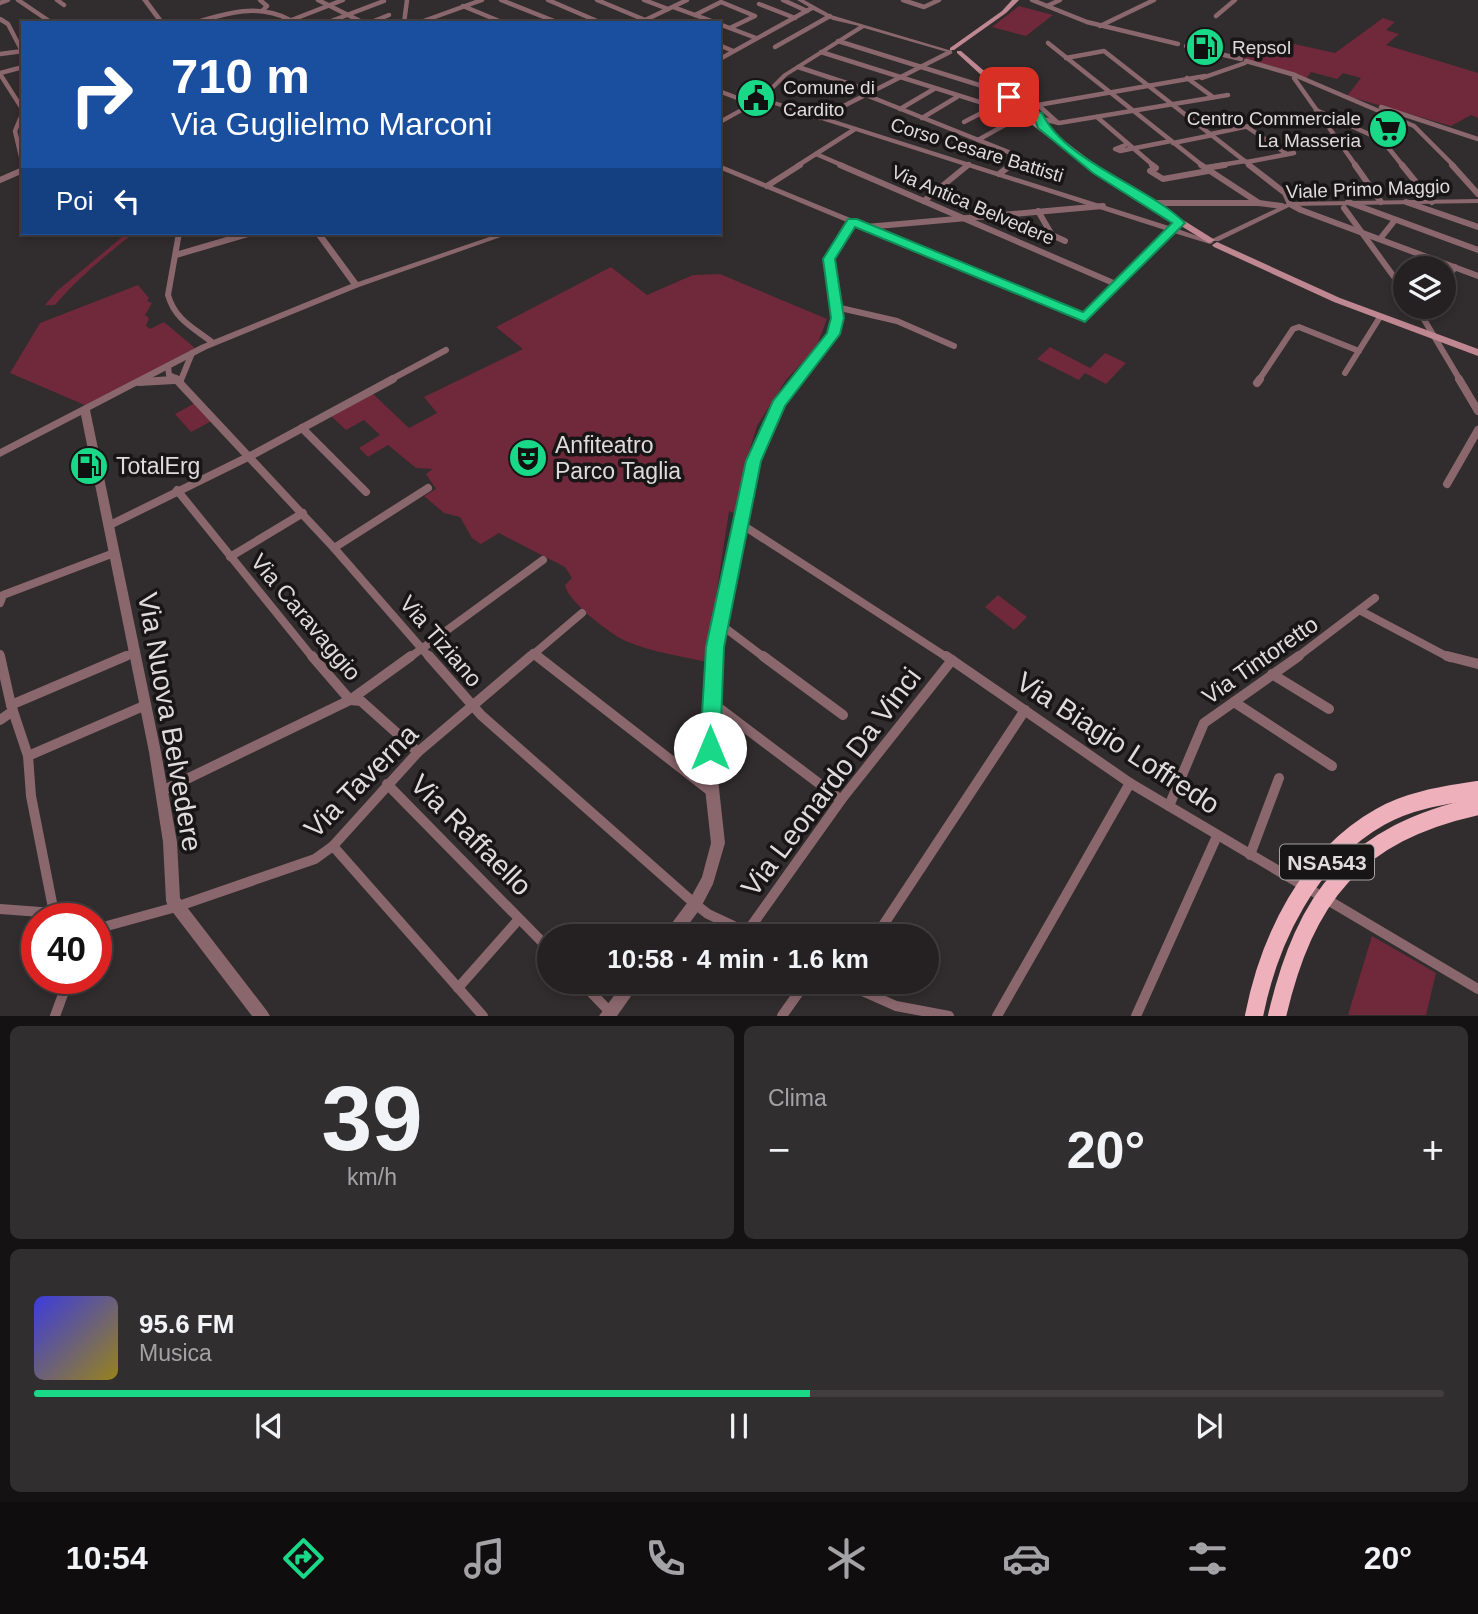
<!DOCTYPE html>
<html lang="it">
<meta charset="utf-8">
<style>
body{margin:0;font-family:Arial,sans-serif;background:#312e2f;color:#f1f3f6;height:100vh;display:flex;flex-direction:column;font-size:26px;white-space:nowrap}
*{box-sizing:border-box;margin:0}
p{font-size:23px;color:#a3a3a5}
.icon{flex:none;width:38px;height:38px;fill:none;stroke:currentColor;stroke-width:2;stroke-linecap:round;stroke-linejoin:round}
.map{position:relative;height:1016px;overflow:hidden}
.drawer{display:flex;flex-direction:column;gap:10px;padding:10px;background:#141213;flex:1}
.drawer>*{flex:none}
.hud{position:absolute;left:21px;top:21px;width:700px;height:214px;border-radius:0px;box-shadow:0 4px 10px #0003,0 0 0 2px #423e40;background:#1a4fa0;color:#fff;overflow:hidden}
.tools{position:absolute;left:1393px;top:256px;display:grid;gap:14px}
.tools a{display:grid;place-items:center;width:63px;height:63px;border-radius:50%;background:#252122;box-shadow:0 4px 10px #0003,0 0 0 2px #423e40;font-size:35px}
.speed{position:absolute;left:21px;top:903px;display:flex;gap:14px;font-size:35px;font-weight:700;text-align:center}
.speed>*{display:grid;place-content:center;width:91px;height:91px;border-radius:50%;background:#252122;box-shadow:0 4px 10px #0003,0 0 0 2px #423e40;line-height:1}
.speed .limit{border:10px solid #d22;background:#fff;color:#111}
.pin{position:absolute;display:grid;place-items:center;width:60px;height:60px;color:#fff;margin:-30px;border-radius:14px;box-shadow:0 4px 10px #0006}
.me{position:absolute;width:77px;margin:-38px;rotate:0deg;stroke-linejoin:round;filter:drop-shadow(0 0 5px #0008)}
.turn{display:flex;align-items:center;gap:24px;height:147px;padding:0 35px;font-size:32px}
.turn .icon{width:91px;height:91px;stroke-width:2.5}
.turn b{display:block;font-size:49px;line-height:60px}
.then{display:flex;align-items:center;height:66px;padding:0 35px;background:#0003;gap:14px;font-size:26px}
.big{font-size:52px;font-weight:700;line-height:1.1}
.drawer .card{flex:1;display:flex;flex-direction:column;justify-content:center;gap:10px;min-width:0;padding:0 24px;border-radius:10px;background:#312e2f}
.drawer .dial{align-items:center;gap:0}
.dial b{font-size:91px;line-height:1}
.song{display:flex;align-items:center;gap:21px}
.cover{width:84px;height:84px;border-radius:10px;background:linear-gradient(135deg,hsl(240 70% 55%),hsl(50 70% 35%))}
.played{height:7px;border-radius:4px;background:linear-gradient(90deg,#19d989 55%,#423e40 55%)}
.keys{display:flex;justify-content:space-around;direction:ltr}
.heat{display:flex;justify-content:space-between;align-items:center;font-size:38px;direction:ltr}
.drawer .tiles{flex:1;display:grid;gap:10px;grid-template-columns:1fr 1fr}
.card:last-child{grid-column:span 2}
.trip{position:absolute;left:537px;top:924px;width:402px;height:70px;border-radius:35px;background:#252122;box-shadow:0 4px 10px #0003,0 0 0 2px #423e40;font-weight:700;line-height:70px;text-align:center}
.menu{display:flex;height:112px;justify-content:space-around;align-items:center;background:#0f0d0e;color:#a3a3a5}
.menu .icon{width:49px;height:49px}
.menu .current{color:#19d989}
.menu b{font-size:32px;color:#f1f3f6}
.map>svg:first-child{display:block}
.green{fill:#6f293b}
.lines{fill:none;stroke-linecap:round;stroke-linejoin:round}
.minor-far3{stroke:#8a676d;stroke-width:4.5}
.minor-far2{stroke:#8a676d;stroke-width:6}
.minor-far1{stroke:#8a676d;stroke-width:8}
.minor{stroke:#8a676d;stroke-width:10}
.tertiary{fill:#8a676d;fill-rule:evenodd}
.secondary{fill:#bf8791;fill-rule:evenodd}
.trunk-bridge{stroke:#eeb0bb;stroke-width:18}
.route{fill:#19d989;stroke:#108d59;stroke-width:2}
.labels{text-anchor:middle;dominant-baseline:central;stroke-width:7;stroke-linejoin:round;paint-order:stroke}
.far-poi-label{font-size:19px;fill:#dfdbdc;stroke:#171515;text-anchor:start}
.far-street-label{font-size:19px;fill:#dfdbdc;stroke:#171515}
.shield{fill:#171515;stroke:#a3a0a0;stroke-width:2}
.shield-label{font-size:21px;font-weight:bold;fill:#dfdbdc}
.poi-label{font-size:23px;fill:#dfdbdc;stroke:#171515;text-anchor:start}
.street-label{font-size:23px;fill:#dfdbdc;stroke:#171515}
.near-street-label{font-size:28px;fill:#dfdbdc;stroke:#171515}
</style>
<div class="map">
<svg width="1478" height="1016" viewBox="0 0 1478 1016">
<rect width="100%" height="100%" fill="#312c2d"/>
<!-- green -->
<g class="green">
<polygon points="1019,6 1053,15 1026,36 992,27"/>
<polygon points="1383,18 1395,22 1386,30 1399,34 1386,45 1478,73 1478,118 1471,115 1451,126 1347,96 1361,78 1343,73 1337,79 1311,72 1306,79 1244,59 1232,44 1278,55 1290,43 1335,53"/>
<path d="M127,233h7c-26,20 -56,45 -79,72h-10l12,-14z"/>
<path d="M611,267l36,28 46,-20 27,-1 107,45 -11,29 -30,32 -29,46 -13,42 -6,47 -9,-4 -23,151c-25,-6 -54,-10 -78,-20 -16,-6 -61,-41 -63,-57l7,-7 -7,-11 -66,-34 -18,11 -9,-6 -12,-21 -16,-4 -20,-17 12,-7 -10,-15 7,-5 -17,-1 -28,-23 -20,12 -9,-9 21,-13 -16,-15 -18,10 -15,-14 42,-22 36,34 28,-15 -13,-16 99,-48 -27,-22z"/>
<polygon points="138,285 149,298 147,301 152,303 145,315 149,318 146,326 150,329 164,322 195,348 87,406 10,373 40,323"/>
<polygon points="1050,347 1090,368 1105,353 1126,363 1106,384 1085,373 1079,380 1037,359"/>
<polygon points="195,403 212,421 191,432 175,414"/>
<polygon points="998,595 1027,617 1014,630 985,607"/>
<polygon points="1372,936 1436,973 1426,1015 1348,1015"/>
</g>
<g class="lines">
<!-- minor-far3 -->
<g class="minor-far3">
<polyline points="18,0 52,23"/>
<polyline points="57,0 64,5"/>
<polyline points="260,0 267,6 263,10"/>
<polyline points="318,0 364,23"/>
<polyline points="501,0 559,23"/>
<polyline points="548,0 597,21 592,23"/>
<polyline points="597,0 645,20"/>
<polyline points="644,0 668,9"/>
<polyline points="783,0 807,11"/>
<polyline points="903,0 924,7 939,0"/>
<polyline points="1032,0 1087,22 1178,44"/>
<polyline points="0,3 8,0"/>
<polyline points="759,4 795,18"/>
<polyline points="463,6 504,23"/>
<polyline points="1047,6 1060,0"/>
<polyline points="673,7 717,23"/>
<polyline points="695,15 721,2 755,16 730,28"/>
<polyline points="1216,16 1235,0"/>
<polyline points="0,19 8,24 22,51"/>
<path d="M194,23c33,-10 64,-20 96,-3"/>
<polyline points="284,23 343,0"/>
<polyline points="326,23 384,1"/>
<polyline points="369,23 389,15"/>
<polyline points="404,23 407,0"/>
<polyline points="418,23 482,0"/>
<polyline points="639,23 687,0"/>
<polyline points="719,24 756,38"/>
<polyline points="1100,26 1154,0"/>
<polyline points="838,41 979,85 990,80"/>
<polyline points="1048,43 1203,166"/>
<polyline points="719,45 733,51"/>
<polyline points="1186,46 1241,59"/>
<polyline points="775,47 830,16"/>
<polyline points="821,52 1027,117"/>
<polyline points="0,54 23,51"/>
<polyline points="1066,58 1104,51 1251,166"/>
<polyline points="1246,61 1295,75"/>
<polyline points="798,67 874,92"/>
<polyline points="0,73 23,67"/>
<polyline points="0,74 23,110"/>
<polyline points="1297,76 1414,126 1454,166"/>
<polyline points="1187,78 1213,97"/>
<polyline points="1202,78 1245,63"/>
<polyline points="1294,78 1356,166"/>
<polyline points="719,91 753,104"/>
<polyline points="866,95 1021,157 1009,166"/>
<polyline points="1038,105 1205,76"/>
<polyline points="1038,105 1057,122"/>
<polyline points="1381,107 1478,139"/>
<polyline points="900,109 934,89"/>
<polyline points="1316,110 1382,140 1403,166"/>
<polyline points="23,112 15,131 23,165"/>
<polyline points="1097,117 1154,166"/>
<polyline points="820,118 950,52"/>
<polyline points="922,118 957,97"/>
<polyline points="1039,118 1059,123 1228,95"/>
<polygon points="1267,118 1276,121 1268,122 1264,119"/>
<polyline points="964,122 991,108"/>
<polyline points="1247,127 1287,154"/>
<polyline points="1211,134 1268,122"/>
<polyline points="978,140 1019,117"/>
<polyline points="1173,143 1213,135"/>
<polyline points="1128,144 1115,149 1120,151 1171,141"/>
<polyline points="816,154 844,166"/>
<polyline points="1247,162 1294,153"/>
<polyline points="797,166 855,129"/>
<polyline points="966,166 969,164"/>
<polyline points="1215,166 1245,161"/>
</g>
<!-- minor-far2 -->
<g class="minor-far2">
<polyline points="840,165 1118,285"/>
<polyline points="1152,165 1156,168 1150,171 1163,179 1208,171"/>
<polyline points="1201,165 1259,203"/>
<polyline points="1249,165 1285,193 1290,204 1301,210 1478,276"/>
<polyline points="1355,165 1381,202"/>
<polyline points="1402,165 1432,202"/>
<polyline points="1452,165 1478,194"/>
<polyline points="1205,168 1225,165"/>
<polyline points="999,174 1011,165"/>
<polyline points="0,180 23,170"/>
<polyline points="767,186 800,165"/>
<polyline points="924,201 968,165"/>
<polyline points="1348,202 1478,250"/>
<polyline points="1406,202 1478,227"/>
<polyline points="1147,203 1259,203 1282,206"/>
<polyline points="1344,208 1405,292"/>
<polyline points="1038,211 1052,235 1065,241"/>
<polyline points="866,227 1103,206"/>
<path d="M179,233l-11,62c7,25 26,33 45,48"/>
<polyline points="1380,239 1395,220"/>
<polyline points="176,255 251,233"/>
<polyline points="1444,283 1455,267"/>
<polyline points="1416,306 1460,380"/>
<polyline points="836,307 897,321 954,346"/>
<polyline points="168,366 169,375 180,380"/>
<polyline points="1345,373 1380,317"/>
<polyline points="167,380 174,380"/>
<polyline points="181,380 192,353"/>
<polyline points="390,380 446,350"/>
<polyline points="1259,380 1293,329 1299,327 1359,351"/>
</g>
<!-- minor-far1 -->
<g class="minor-far1">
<polyline points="176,379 334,548 430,658"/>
<polyline points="1459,379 1478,411"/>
<polyline points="139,382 174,380"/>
<polyline points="1257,383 1260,379"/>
<polyline points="302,428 366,492"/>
<polyline points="1447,484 1478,430"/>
<polyline points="177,490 313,658"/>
<polyline points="741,524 948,658"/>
<polyline points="110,525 256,453 393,379"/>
<polyline points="334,548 428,488"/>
<polyline points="230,557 303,513"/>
<polyline points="0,603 3,595 114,553"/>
<polyline points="1361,611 1450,658"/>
<polyline points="720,624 765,658"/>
<polyline points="533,653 539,658"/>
<polyline points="0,654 1,658"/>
<polyline points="122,658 135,652"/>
<polyline points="409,658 543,560"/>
<polyline points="529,658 582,613"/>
<polyline points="1296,658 1375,598"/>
</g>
<!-- minor -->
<g class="minor">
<polyline points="0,656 11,705 28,756 31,796 54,913"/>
<polyline points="312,656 350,700 361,701 418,752"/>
<polyline points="429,656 481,715 695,904 708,914 755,936"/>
<polyline points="537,656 713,793"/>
<polyline points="763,656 843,715"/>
<polyline points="946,656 1130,783 1478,989"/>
<polyline points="1447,656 1478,664"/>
<polyline points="1272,674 1329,709"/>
<polyline points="711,702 841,800"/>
<polyline points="1234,702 1332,766"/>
<polyline points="11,705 126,656"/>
<polyline points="0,720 13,711"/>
<polyline points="28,756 146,705"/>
<polyline points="387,784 550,950"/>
<polyline points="162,791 350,700 411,656"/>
<polyline points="1169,806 1204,723 1299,656"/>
<polyline points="333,846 483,1016"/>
<polyline points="1250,855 1279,778"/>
<polyline points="0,909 54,913 58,919"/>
<polyline points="96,929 176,907 315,859 333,846 418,752 531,656"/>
<polyline points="747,932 841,800 952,660"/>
<polyline points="876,936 1025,710"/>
<polyline points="581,982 609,1011"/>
<polyline points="842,982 896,1006 949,1016"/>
<polyline points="458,988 519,919"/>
<polyline points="55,1016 69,978"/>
<polyline points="782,1016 806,982"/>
<polyline points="997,1016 1130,783"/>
<polyline points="1136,1016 1217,836"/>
</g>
<!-- tertiary -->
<g class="tertiary">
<polygon points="142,0 148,0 165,23 159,23"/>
<polygon points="797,0 804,0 831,15 952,51 947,52 864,28 787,76 765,98 1172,227 1177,227 1178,229 1214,242 1210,244 1174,233 1088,320 1085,321 855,225 833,259 842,318 838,334 782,405 758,462 721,647 717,695 717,770 725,843 713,884 700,909 680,936 664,936 666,931 690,899 702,877 711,843 703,770 705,695 709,647 748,462 775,402 830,333 834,318 825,259 849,223 719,169 719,164 1084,314 1168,231 762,101 719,125 719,120 759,98 783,74 859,26 833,20 813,10 719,62 719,57 809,7"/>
<polygon points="1478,199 1478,203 1291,206 1219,241 1213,241 1212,239 1290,202"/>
<polygon points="314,233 322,233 358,282 501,233 512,233 359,287 207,349 90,410 161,752 177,842 180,898 267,1011 270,1016 252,1016 168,906 166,901 163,842 149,752 81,415 0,457 0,449 201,345 351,284"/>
<polygon points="624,982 641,982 617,1016 599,1016"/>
</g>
<!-- secondary -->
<g class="secondary">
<polygon points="1012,0 1019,0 1006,13 954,50 950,50 950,48 1002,11"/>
<polygon points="957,51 961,51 1032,112 1032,116 1026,116 957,53"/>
<polygon points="1027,117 1033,117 1100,168 1215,240 1210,243 1207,242 1094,172 1027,121"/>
<polygon points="1217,242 1340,298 1478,349 1478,356 1334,302 1214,247 1212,245"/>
</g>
<!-- trunk-bridge -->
<g class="trunk-bridge">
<path d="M1254,1016c15,-77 55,-159 126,-199 29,-17 65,-22 98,-27"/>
<path d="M1277,1016c28,-120 78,-183 201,-210"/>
</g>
</g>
<!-- route -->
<path class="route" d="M1009,94l23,17 10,2c22,48 107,74 143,110l-100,99 -230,-95 -20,32 9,59 -4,16 -55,72 -24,55 -37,186 -4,101 -3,6 -7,3 -7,-3 -3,-6 6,-101 40,-186 27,-60 54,-68 4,-15 -8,-59 25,-40h9l226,93 89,-89 -79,-50 -55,-45 -4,-11 -9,-1 -19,-17z"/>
<!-- icons -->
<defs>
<symbol id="fuel-disc" viewBox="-11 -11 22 22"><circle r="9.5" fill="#19d989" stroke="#171515"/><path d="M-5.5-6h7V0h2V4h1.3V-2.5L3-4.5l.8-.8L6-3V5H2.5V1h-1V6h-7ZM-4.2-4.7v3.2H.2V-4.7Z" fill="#111"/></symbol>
<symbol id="civic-disc" viewBox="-11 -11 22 22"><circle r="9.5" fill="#19d989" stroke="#171515"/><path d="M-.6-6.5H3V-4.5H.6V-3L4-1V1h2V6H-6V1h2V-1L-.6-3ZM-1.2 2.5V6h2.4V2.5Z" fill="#111"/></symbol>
<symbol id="supermarket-disc" viewBox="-11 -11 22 22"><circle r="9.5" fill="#19d989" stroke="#171515"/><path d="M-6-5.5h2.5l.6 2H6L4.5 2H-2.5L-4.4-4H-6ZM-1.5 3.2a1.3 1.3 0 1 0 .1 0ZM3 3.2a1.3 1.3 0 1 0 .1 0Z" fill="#111"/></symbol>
<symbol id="theatre-disc" viewBox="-11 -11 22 22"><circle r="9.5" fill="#19d989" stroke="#171515"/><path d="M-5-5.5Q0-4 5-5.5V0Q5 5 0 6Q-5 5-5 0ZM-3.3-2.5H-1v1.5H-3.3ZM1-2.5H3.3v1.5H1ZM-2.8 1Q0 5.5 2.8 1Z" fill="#111"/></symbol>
</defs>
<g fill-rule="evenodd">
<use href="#fuel-disc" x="1183" y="25" width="44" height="44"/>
<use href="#civic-disc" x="734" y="76" width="44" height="44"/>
<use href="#supermarket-disc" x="1366" y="107" width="44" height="44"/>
<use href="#theatre-disc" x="506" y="436" width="44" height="44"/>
<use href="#fuel-disc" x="67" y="444" width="44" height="44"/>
</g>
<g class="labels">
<!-- far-poi labels -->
<g class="far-poi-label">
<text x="1232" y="47">Repsol</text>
<text x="783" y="87">Comune di<tspan x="783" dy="22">Cardito</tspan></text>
<text x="1361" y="118" text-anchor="end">Centro Commerciale<tspan x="1361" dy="22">La Masseria</tspan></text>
</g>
<!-- far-street labels -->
<g class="far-street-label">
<text transform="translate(977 150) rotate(17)">Corso Cesare Battisti</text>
<text transform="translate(1368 189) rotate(-2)">Viale Primo Maggio</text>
<text transform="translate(973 205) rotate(23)">Via Antica Belvedere</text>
</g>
<!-- shield labels -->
<rect class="shield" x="1280" y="844.5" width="94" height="35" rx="5"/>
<g class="shield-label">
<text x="1327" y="862">NSA543</text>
</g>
<!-- poi labels -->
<g class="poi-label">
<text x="555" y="445">Anfiteatro<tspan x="555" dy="26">Parco Taglia</tspan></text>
<text x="116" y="466">TotalErg</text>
</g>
<!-- street labels -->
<g class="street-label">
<text transform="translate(306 617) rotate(50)">Via Caravaggio</text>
<text transform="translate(441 641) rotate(49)">Via Tiziano</text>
<text transform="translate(1260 660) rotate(-35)">Via Tintoretto</text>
</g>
<!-- near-street labels -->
<g class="near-street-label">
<text transform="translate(170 722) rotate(80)">Via Nuova Belvedere</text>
<text transform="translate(1118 743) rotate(33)">Via Biagio Loffredo</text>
<text transform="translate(361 781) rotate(-45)">Via Taverna</text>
<text transform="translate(831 782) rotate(-53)">Via Leonardo Da Vinci</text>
<text transform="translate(471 835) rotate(45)">Via Raffaello</text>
</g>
</g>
</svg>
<div class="tools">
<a><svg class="icon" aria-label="layers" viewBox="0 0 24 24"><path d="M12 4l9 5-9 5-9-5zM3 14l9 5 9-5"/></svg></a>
</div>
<div class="speed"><div class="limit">40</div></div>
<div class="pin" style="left:1009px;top:97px;background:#d93025"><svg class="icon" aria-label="arrive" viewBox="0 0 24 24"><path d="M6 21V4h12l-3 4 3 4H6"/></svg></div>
<svg class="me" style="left:710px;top:748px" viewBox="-20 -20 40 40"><circle r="19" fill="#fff"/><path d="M0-13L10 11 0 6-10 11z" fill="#19d989"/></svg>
<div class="trip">10:58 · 4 min · 1.6 km</div>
<div class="hud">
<div class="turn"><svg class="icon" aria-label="right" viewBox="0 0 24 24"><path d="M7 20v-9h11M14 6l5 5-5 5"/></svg><div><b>710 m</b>Via Guglielmo Marconi</div></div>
<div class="then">Poi<svg class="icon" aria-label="left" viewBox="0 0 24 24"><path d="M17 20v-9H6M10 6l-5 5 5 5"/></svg></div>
</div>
</div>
<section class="drawer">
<div class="tiles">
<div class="card dial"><b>39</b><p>km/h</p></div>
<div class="card"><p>Clima</p>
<div class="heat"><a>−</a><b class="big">20°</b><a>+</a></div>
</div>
<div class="card">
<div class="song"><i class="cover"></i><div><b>95.6 FM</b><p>Musica</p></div></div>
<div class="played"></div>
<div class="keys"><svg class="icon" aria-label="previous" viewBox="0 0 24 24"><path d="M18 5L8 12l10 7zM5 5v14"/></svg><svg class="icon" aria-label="pause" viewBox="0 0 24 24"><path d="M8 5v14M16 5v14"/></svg><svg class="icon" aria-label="next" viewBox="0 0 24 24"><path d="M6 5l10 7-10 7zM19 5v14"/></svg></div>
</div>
</div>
</section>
<nav class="menu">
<b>10:54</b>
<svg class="icon current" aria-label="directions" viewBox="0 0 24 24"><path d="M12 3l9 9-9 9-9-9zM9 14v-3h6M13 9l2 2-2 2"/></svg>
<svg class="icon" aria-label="music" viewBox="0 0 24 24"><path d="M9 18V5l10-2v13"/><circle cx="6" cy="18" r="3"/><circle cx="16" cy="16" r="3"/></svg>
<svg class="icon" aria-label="phone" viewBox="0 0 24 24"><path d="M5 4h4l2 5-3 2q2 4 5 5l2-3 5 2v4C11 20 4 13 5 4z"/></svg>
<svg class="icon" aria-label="climate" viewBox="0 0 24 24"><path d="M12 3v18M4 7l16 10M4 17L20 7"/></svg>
<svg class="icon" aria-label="car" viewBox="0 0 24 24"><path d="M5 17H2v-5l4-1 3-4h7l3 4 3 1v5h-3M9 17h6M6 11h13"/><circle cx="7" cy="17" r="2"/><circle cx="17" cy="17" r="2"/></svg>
<svg class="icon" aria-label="filters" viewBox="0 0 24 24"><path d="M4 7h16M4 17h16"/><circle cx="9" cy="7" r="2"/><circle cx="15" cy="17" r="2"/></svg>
<b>20°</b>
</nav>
